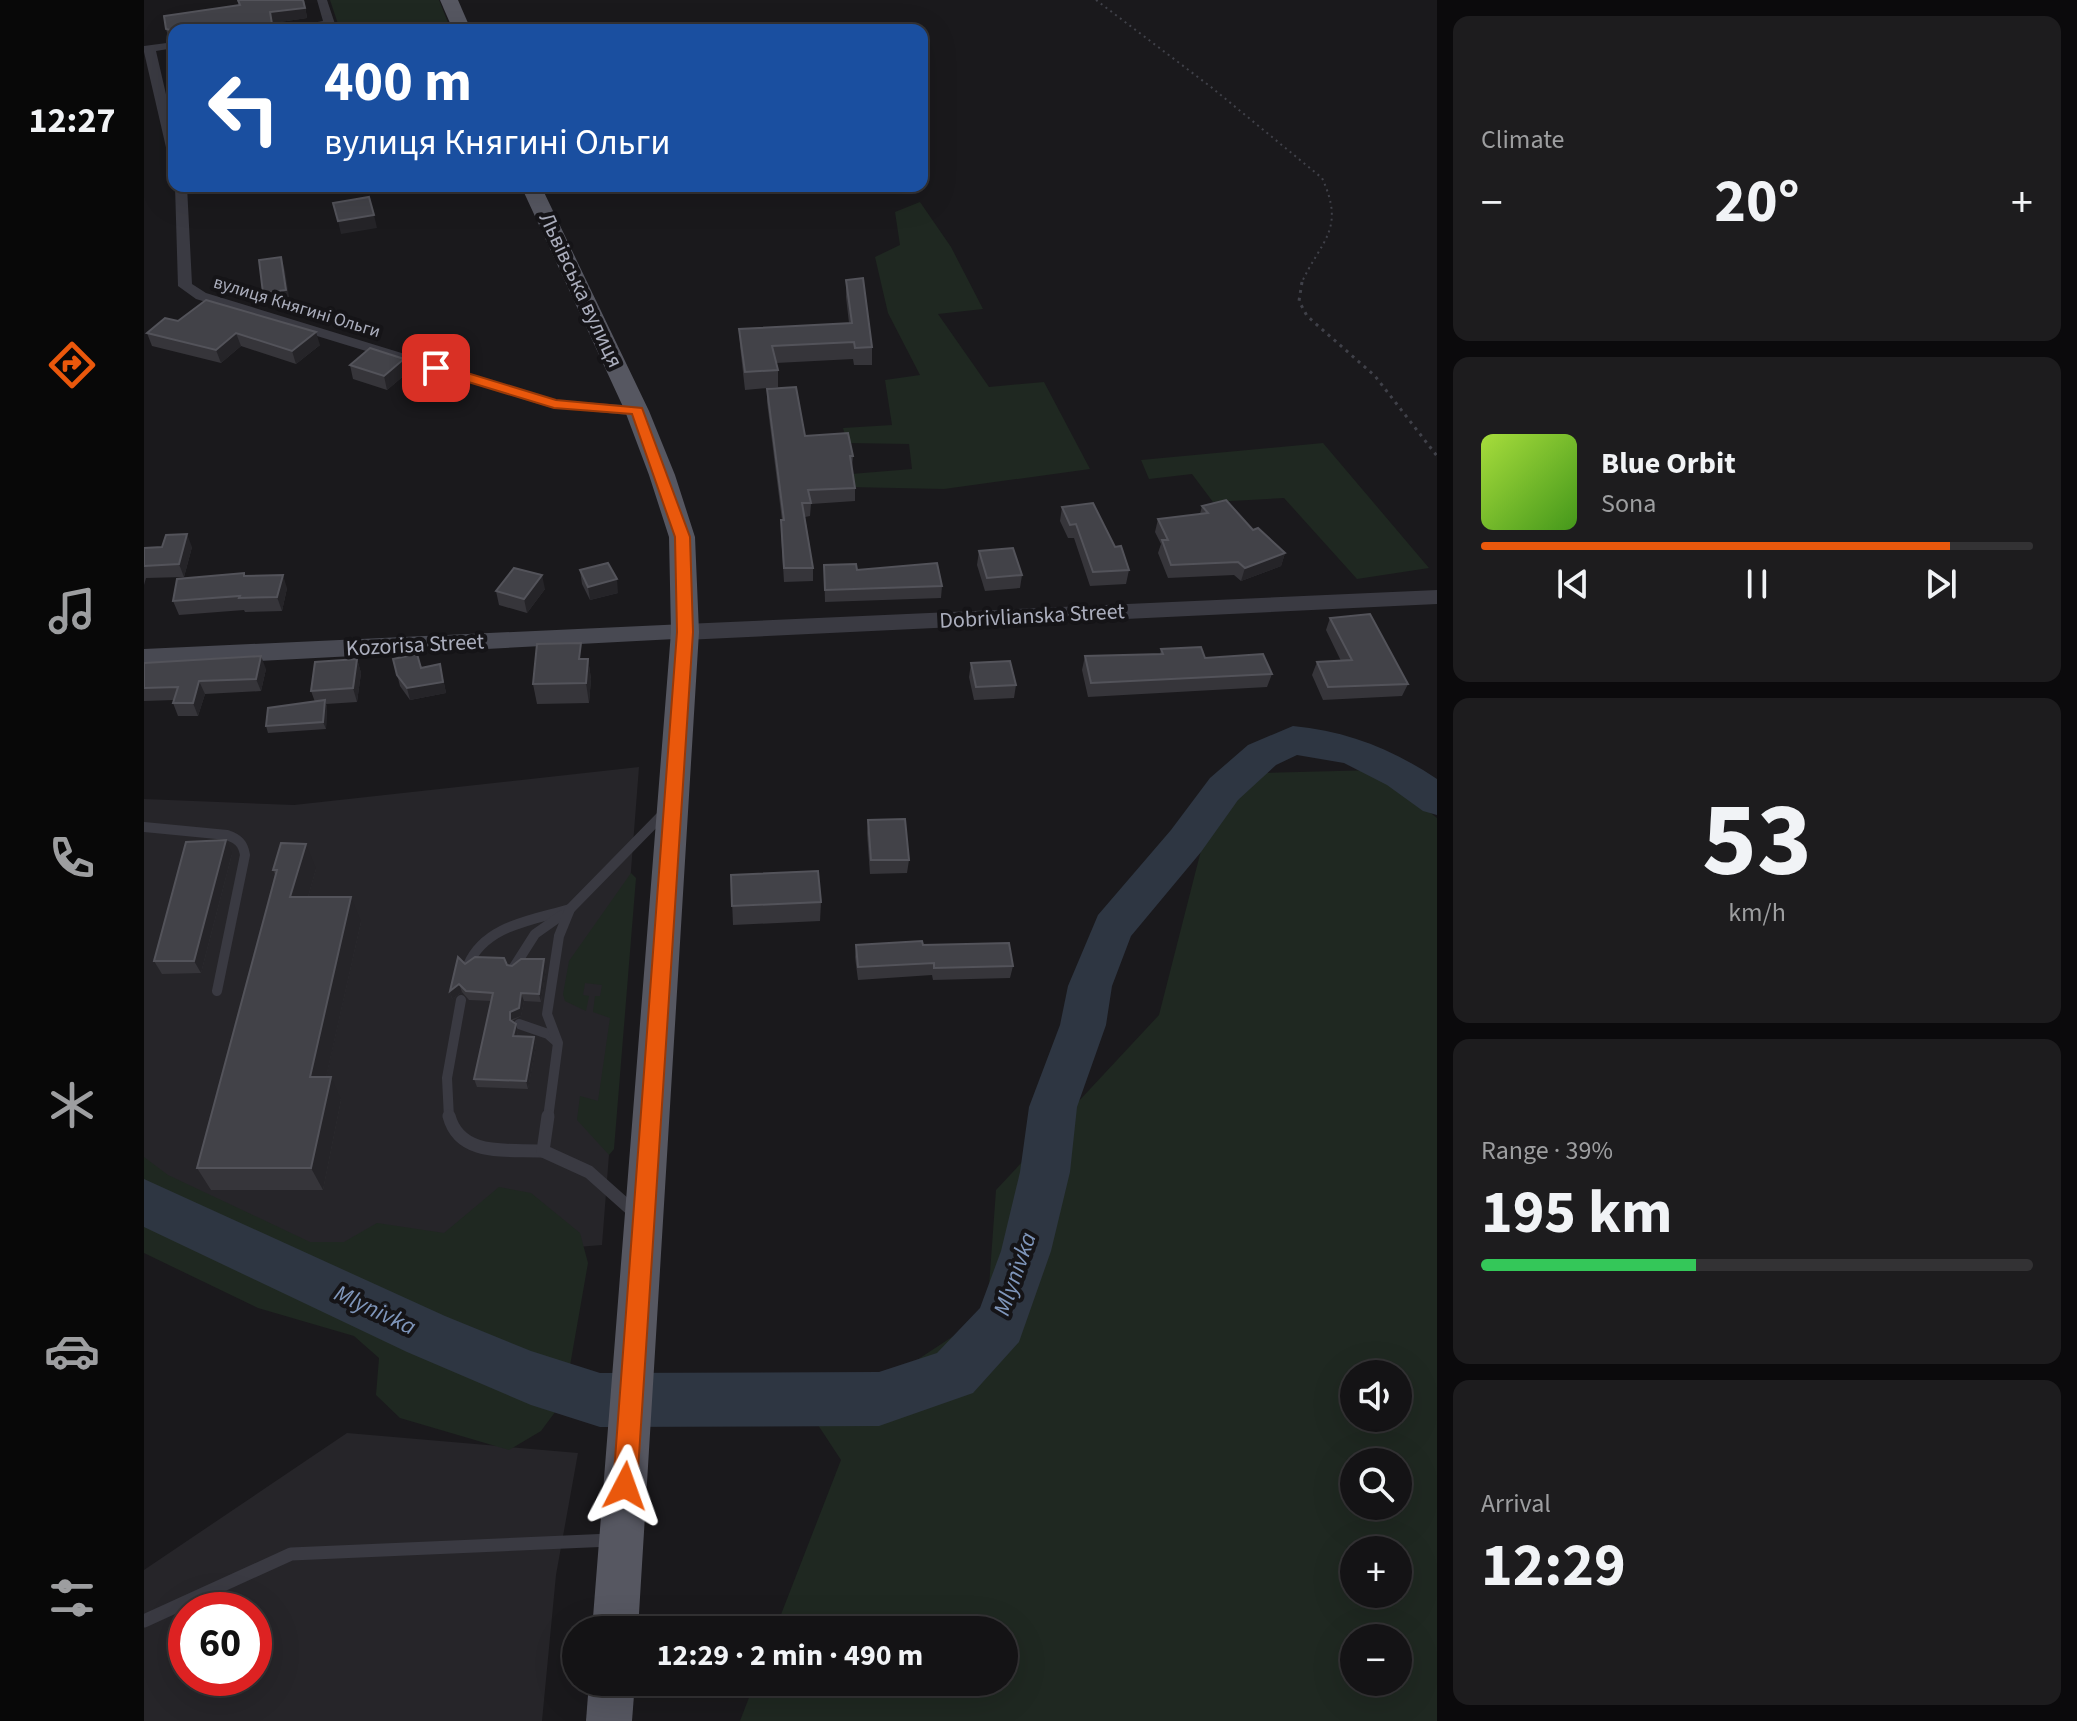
<!DOCTYPE html>
<meta charset="utf-8">
<style>
body{margin:0;font-family:"Source Sans 3",sans-serif;background:#1d1c1e;color:#f1f3f6;height:100vh;display:flex;flex-direction:column;font-size:30px;white-space:nowrap}
*{box-sizing:border-box;margin:0}
p{font-size:26px;color:#9d9ea0}
.icon{flex:none;width:44px;height:44px;fill:none;stroke:currentColor;stroke-width:2;stroke-linecap:round;stroke-linejoin:round}
.map{position:relative;flex:1;overflow:hidden}
.details{display:flex;flex-direction:column;gap:16px;padding:16px;background:#0b0a0c;width:640px}
.details>*{flex:none}
.banner{position:absolute;left:24px;top:24px;width:760px;height:168px;border-radius:16px;box-shadow:0 8px 32px #0002,0 0 0 2px #333234;background:#1a4fa0;color:#fff;overflow:hidden}
.buttons{position:absolute;left:1196px;top:1360px;display:grid;gap:16px}
.buttons a{display:grid;place-items:center;width:72px;height:72px;border-radius:50%;background:#141315;box-shadow:0 8px 32px #0002,0 0 0 2px #333234;font-size:40px}
.speed{position:absolute;left:24px;top:1592px;display:flex;gap:16px;font-size:40px;font-weight:700;text-align:center}
.speed>*{display:grid;place-content:center;width:104px;height:104px;border-radius:50%;background:#141315;box-shadow:0 8px 32px #0002,0 0 0 2px #333234;line-height:1}
.speed .limit{border:12px solid #d22;background:#fff;color:#111}
.pin{position:absolute;display:grid;place-items:center;width:68px;height:68px;color:#fff;margin:-34px;border-radius:16px;box-shadow:0 4px 12px #0006}
.me{position:absolute;width:88px;margin:-44px;rotate:4deg;stroke-linejoin:round;filter:drop-shadow(0 0 6px #0008)}
.turn{display:flex;align-items:center;gap:28px;height:168px;padding:0 24px;font-size:36px}
.turn .icon{width:104px;height:104px;stroke-width:2.5}
.turn b{display:block;font-size:56px;line-height:68px}
.big{font-size:60px;font-weight:700;line-height:1.1}
.details .widget{flex:1;display:flex;flex-direction:column;justify-content:center;gap:12px;min-width:0;padding:0 28px;border-radius:16px;background:#1d1c1e}
.details .dial{align-items:center;gap:0}
.dial b{font-size:104px;line-height:1}
.song{display:flex;align-items:center;gap:24px}
.cover{width:96px;height:96px;border-radius:12px;background:linear-gradient(135deg,hsl(80 70% 55%),hsl(100 70% 35%))}
.played{height:8px;border-radius:4px;background:linear-gradient(90deg,#ea580c 85%,#333234 85%)}
.keys{display:flex;justify-content:space-around;direction:ltr}
.heat{display:flex;justify-content:space-between;align-items:center;font-size:44px;direction:ltr}
.charge{height:12px;border-radius:6px;background:linear-gradient(90deg,#34c759 39%,#333234 0)}
.trip{position:absolute;left:418px;top:1616px;width:456px;height:80px;border-radius:40px;background:#141315;box-shadow:0 8px 32px #0002,0 0 0 2px #333234;font-weight:700;line-height:80px;text-align:center}
main{display:flex;flex:1;min-height:0}
.tab-bar{display:flex;flex-direction:column;width:144px;justify-content:space-around;align-items:center;background:#080808;color:#9d9ea0}
.tab-bar .icon{width:56px;height:56px}
.tab-bar .selected{color:#ea580c}
.tab-bar b{font-size:36px;color:#f1f3f6}
.map>svg:first-child{display:block}
.built{fill:#262529;fill-rule:evenodd}
.green{fill:#1f2821;fill-rule:evenodd}
.lines{fill:none;stroke-linecap:round;stroke-linejoin:round}
.river{fill:#2e3642;fill-rule:evenodd}
.path-far1{stroke:#404149;stroke-width:2;stroke-dasharray:2 4;stroke-linecap:butt}
.path{stroke:#404149;stroke-width:3;stroke-dasharray:3 5;stroke-linecap:butt}
.service-far1{stroke:#3a3a42;stroke-width:10}
.service{stroke:#3a3a42;stroke-width:13}
.minor{fill:#3a3a42;fill-rule:evenodd}
.tertiary{fill:#3a3a42;fill-rule:evenodd}
.secondary{fill:#484952;fill-rule:evenodd}
.primary{fill:#565761;fill-rule:evenodd}
.wall{fill:#36353a}
.shaded-wall{fill:#252428}
.building{fill:#424248;stroke:#53535a;stroke-width:2}
.route{fill:#ea580c;stroke:#983908;stroke-width:2}
.labels{text-anchor:middle;dominant-baseline:central;stroke-width:8;stroke-linejoin:round;paint-order:stroke}
.far-street-label{font-size:18px;fill:#abaebd;stroke:#151417}
.street-label{font-size:22px;fill:#abaebd;stroke:#151417}
.water-label{font-size:24px;font-style:italic;fill:#7f96bb;stroke:#151417}
</style>
<main>
<nav class="tab-bar">
<b>12:27</b>
<svg class="icon selected" aria-label="directions" viewBox="0 0 24 24"><path d="M12 3l9 9-9 9-9-9zM9 14v-3h6M13 9l2 2-2 2"/></svg>
<svg class="icon" aria-label="music" viewBox="0 0 24 24"><path d="M9 18V5l10-2v13"/><circle cx="6" cy="18" r="3"/><circle cx="16" cy="16" r="3"/></svg>
<svg class="icon" aria-label="phone" viewBox="0 0 24 24"><path d="M5 4h4l2 5-3 2q2 4 5 5l2-3 5 2v4C11 20 4 13 5 4z"/></svg>
<svg class="icon" aria-label="climate" viewBox="0 0 24 24"><path d="M12 3v18M4 7l16 10M4 17L20 7"/></svg>
<svg class="icon" aria-label="car" viewBox="0 0 24 24"><path d="M5 17H2v-5l4-1 3-4h7l3 4 3 1v5h-3M9 17h6M6 11h13"/><circle cx="7" cy="17" r="2"/><circle cx="17" cy="17" r="2"/></svg>
<svg class="icon" aria-label="filters" viewBox="0 0 24 24"><path d="M4 7h16M4 17h16"/><circle cx="9" cy="7" r="2"/><circle cx="15" cy="17" r="2"/></svg>
</nav>
<div class="map">
<svg width="1293" height="1721" viewBox="0 0 1293 1721">
<rect width="100%" height="100%" fill="#1a191c"/>
<!-- built -->
<g class="built">
<polygon points="495,767 458,1245 209,1265 0,1186 0,799 150,805"/>
<path d="M203,1433l231,20 -22,122 -14,146h-398v-151zM42,1610h68v68h-68z"/>
</g>
<!-- green -->
<g class="green">
<polygon points="186,0 295,0 307,30 196,30"/>
<polygon points="776,202 807,247 839,309 794,314 845,387 900,382 946,469 800,489 704,487 707,474 768,469 765,444 703,443 699,428 748,425 741,380 776,375 744,313 731,257 756,245 751,212"/>
<polygon points="1179,443 1285,568 1213,579 1140,498 1069,502 1048,474 1005,479 997,460"/>
<path d="M1232,770l61,48v903h-697l15,-39h249v-52h-229l66,-170 -23,-35 169,-111 9,-124 163,-175 49,-192 57,-50zM1254,1374v44h-44v-44zM1254,1462v44h-44v-44zM1254,1550v44h-44v-44zM1210,1638h44v44h-44z"/>
<polygon points="487,873 492,878 470,1149 465,1155 433,1120 436,1096 454,1101 466,1018 449,1012 451,996 456,996 458,985 441,983 439,995 445,996 442,1011 421,1001 419,994 425,961"/>
<polygon points="0,1157 24,1175 166,1242 200,1242 233,1223 300,1233 355,1187 387,1193 436,1233 444,1263 420,1400 397,1431 365,1450 256,1418 232,1395 235,1358 210,1336 114,1308 0,1253"/>
</g>
<g class="lines">
<!-- river -->
<path class="river" d="M1149,726c54,5 99,23 144,53v36l-14,-4 -36,-26 -43,-22 -47,-8 -21,10 -38,35 -37,52 -70,84 -19,50 -6,39 -29,82 -7,65 -19,79 -32,91 -46,51 -94,33 -279,1 -69,-22 -124,-53 -263,-125v-48l301,137 86,35 69,22 279,-1 58,-19 43,-45 21,-57 19,-79 9,-65 31,-82 8,-39 30,-71 73,-85 39,-52 38,-33z"/>
<!-- path-far1 -->
<path class="path-far1" d="M952,0l115,87 111,91c24,52 -1,62 -21,106"/>
<!-- path -->
<polyline class="path" points="1158,282 1155,301 1163,316 1231,376 1293,456"/>
<!-- service-far1 -->
<g class="service-far1">
<path d="M0,827l83,8c11,4 16,8 18,20l-28,136"/>
<path d="M324,965c17,-40 65,-45 102,-56"/>
<polyline points="370,967 391,934 418,915"/>
<polyline points="375,1024 404,1034 413,1042"/>
<polyline points="305,1118 303,1078 317,1000"/>
<polyline points="404,1118 414,1043 403,1014 415,936 426,909 521,812"/>
</g>
<!-- service -->
<g class="service">
<path d="M305,1116c11,42 60,33 94,35"/>
<polyline points="404,1116 399,1151 445,1172 491,1213"/>
<polyline points="0,1621 147,1554 467,1540"/>
</g>
<!-- minor -->
<g class="minor">
<polygon points="173,0 183,0 193,30 181,30 181,27 131,30 179,21"/>
<polygon points="30,42 30,48 12,51 30,129 30,160 24,156 0,52 0,46"/>
<polygon points="31,186 43,186 48,284 62,293 411,400 493,406 501,411 493,416 405,407 52,299 34,286"/>
</g>
<!-- tertiary -->
<polygon class="tertiary" points="1293,590 1293,604 541,640 533,637 530,632 533,627 541,624"/>
<!-- secondary -->
<polygon class="secondary" points="541,624 550,626 553,632 550,638 0,667 0,649"/>
<!-- primary -->
<g class="primary">
<polygon points="296,0 314,0 327,30 309,30"/>
<polygon points="377,186 397,186 505,411 531,475 551,537 555,632 494,1630 448,1630 527,632 525,537 505,475 481,411"/>
<polygon points="445,1682 491,1682 488,1721 442,1721"/>
</g>
</g>
<!-- wall -->
<g class="wall">
<polygon points="93,0 160,0 163,18 129,23 30,30 30,60 28,60 25,49 26,40 25,40 22,29 95,5"/>
<polygon points="702,280 728,347 728,365 710,365 709,359 632,363 634,370 634,387 601,390 596,346 595,329 705,323 702,297"/>
<polygon points="34,321 176,345 152,364 97,346 77,363 8,346 3,333"/>
<polygon points="260,359 263,373 243,390 209,379 206,365"/>
<polygon points="623,389 661,436 709,456 708,470 711,488 711,501 667,504 666,516 661,517 669,568 669,581 640,582 637,533 638,520 623,402"/>
<polygon points="1058,506 1109,530 1141,553 1137,566 1097,581 1090,575 1024,578 1014,553 1017,544 1011,532 1014,519 1056,514"/>
<polygon points="918,507 971,547 985,570 982,584 946,586 930,538 924,538 916,521"/>
<polygon points="48,547 40,577 2,578 0,585 0,548"/>
<polygon points="835,551 878,575 876,588 841,591 833,565"/>
<polygon points="680,565 798,586 797,598 681,602"/>
<polygon points="436,570 474,593 446,600 438,584"/>
<polygon points="101,576 143,588 138,611 101,612 100,610 35,615 29,601"/>
<polygon points="401,589 383,613 355,605 352,591"/>
<polygon points="1186,618 1264,684 1258,696 1179,700 1168,675 1173,662 1197,661 1182,630"/>
<polygon points="1017,649 1061,658 1128,674 1123,687 944,697 938,670 941,656 1016,654"/>
<polygon points="213,659 217,673 213,702 182,704 183,707 182,729 124,733 122,726 171,702 167,691"/>
<polygon points="249,659 277,668 296,664 302,693 266,700 256,686"/>
<polygon points="439,659 444,659 447,679 445,703 393,704 389,684"/>
<polygon points="0,663 122,669 117,691 61,694 54,716 34,716 29,703 30,700 0,701"/>
<polygon points="827,663 872,685 870,698 830,700 825,677"/>
<polygon points="724,820 765,860 763,873 726,874 723,833"/>
<polygon points="88,854 57,973 18,974 10,961"/>
<polygon points="172,869 164,897 217,922 182,1077 197,1100 179,1190 67,1190 53,1168 132,877 129,870"/>
<polygon points="587,875 677,902 676,921 589,925"/>
<polygon points="712,945 779,945 869,966 866,978 789,980 788,975 714,980 711,957"/>
<polygon points="321,964 363,965 368,966 402,968 397,1002 380,1001 377,1016 368,1021 372,1024 374,1032 373,1036 390,1037 392,1045 384,1089 333,1087 330,1079 347,1001 325,1000 318,992 308,999 306,991"/>
</g>
<!-- shaded-wall -->
<g class="shaded-wall">
<polygon points="160,0 163,18 129,23 130,30 129,30 126,12"/>
<polygon points="25,49 28,49 30,60 28,60"/>
<polygon points="230,215 233,228 197,234 194,221"/>
<polygon points="137,257 141,270 146,303 123,306 119,293"/>
<polygon points="172,332 176,345 152,364 148,351"/>
<polygon points="92,333 97,346 77,363 72,350"/>
<polygon points="260,359 263,373 243,390 240,376"/>
<polygon points="43,534 48,547 40,577 35,564"/>
<polygon points="1141,553 1137,566 1097,581 1101,568"/>
<polygon points="139,575 143,588 138,611 133,597"/>
<polygon points="398,575 401,589 383,613 380,599"/>
<polygon points="473,579 474,593 446,600 444,587"/>
<polygon points="117,656 122,669 117,691 112,679"/>
<polygon points="213,659 217,673 213,702 209,688"/>
<polygon points="444,659 447,679 445,703 442,683"/>
<polygon points="296,664 302,693 266,700 263,688"/>
<polygon points="55,681 61,694 54,716 49,703"/>
<polygon points="181,700 183,707 182,729 179,722"/>
<polygon points="82,840 88,854 57,973 50,961"/>
<polygon points="162,844 172,869 157,922 146,897"/>
<polygon points="207,897 217,922 177,1100 166,1077"/>
<polygon points="400,959 402,968 397,1002 395,994"/>
<polygon points="315,984 318,992 308,999 306,991"/>
<polygon points="377,993 380,1001 377,1016 366,1020 366,1012"/>
<polygon points="372,1024 374,1032 371,1044 369,1036"/>
<polygon points="390,1037 392,1045 384,1089 382,1081"/>
<polygon points="187,1077 197,1100 179,1190 167,1168"/>
</g>
<!-- building -->
<g class="building">
<polygon points="94,0 159,0 161,8 126,12 129,30 30,30 30,56 28,49 25,49 24,41 29,39 30,31 22,29 20,16 96,5"/>
<polygon points="225,197 230,215 194,221 189,203"/>
<polygon points="137,257 142,290 119,293 115,260"/>
<polygon points="719,278 728,347 711,348 710,342 628,346 634,370 601,372 595,329 708,323 702,280"/>
<polygon points="62,300 172,332 148,351 92,333 72,350 3,333 21,318 34,321"/>
<polygon points="226,348 260,359 240,376 206,365"/>
<polygon points="652,387 661,436 704,433 709,456 706,456 711,488 664,490 667,503 658,503 669,568 640,568 637,520 640,520 623,389"/>
<polygon points="1082,500 1109,530 1114,528 1141,553 1101,568 1094,562 1027,565 1018,540 1024,540 1014,519 1064,513 1058,506"/>
<polygon points="949,503 971,547 977,546 985,570 949,572 932,524 926,525 918,507"/>
<polygon points="43,534 35,564 0,566 0,548 18,547 22,535"/>
<polygon points="869,548 878,575 843,578 835,551"/>
<polygon points="464,563 473,579 444,587 436,570"/>
<polygon points="793,563 798,586 681,590 680,565 712,564 713,570"/>
<polygon points="370,568 398,575 380,599 352,591"/>
<polygon points="100,573 100,576 139,575 133,597 95,598 96,596 29,601 33,579"/>
<polygon points="1226,614 1264,684 1184,687 1173,662 1208,660 1186,618"/>
<polygon points="437,643 435,659 444,659 442,683 389,684 393,644"/>
<polygon points="1057,647 1061,658 1119,654 1128,674 947,683 941,656 1019,654 1017,649"/>
<polygon points="273,654 277,668 296,664 299,682 263,688 253,675 249,659"/>
<polygon points="117,656 112,679 55,681 49,703 29,703 34,687 0,688 0,663"/>
<polygon points="213,659 209,688 167,691 171,662"/>
<polygon points="866,661 872,685 832,687 827,663"/>
<polygon points="181,700 179,722 122,726 124,708"/>
<polygon points="761,819 765,860 727,860 724,820"/>
<polygon points="82,840 50,961 10,961 42,842"/>
<polygon points="137,843 162,844 146,897 207,897 166,1077 187,1077 167,1168 53,1168 133,870 129,870"/>
<polygon points="674,871 677,902 588,906 587,875"/>
<polygon points="778,941 779,945 865,943 869,966 790,968 790,963 714,967 712,945"/>
<polygon points="314,957 321,964 331,957 360,958 363,965 368,966 377,959 400,959 395,994 377,993 375,1008 366,1012 366,1020 372,1024 369,1036 390,1037 382,1081 330,1079 349,993 322,991 315,984 306,991"/>
</g>
<!-- route -->
<polygon class="route" points="288,365 297,365 412,400 498,408 546,537 549,632 493,1486 490,1495 481,1498 472,1495 469,1486 533,632 531,537 488,414 410,408 288,371"/>
<g class="labels">
<!-- far-street labels -->
<g class="far-street-label">
<text transform="translate(153 307) rotate(17)">вулиця Княгині Ольги</text>
</g>
<!-- street labels -->
<g class="street-label">
<text transform="translate(437 290) rotate(65)">Львівська вулиця</text>
<text transform="translate(888 616) rotate(-3)">Dobrivlianska Street</text>
<text transform="translate(271 645) rotate(-3)">Kozorisa Street</text>
</g>
<!-- water labels -->
<g class="water-label">
<text transform="translate(871 1274) rotate(-71)">Mlynivka</text>
<text transform="translate(231 1310) rotate(25)">Mlynivka</text>
</g>
</g>
</svg>
<div class="buttons">
<a><svg class="icon" aria-label="sound" viewBox="0 0 24 24"><path d="M4 9h4l5-4v14l-5-4H4zM17 9q2 3 0 6"/></svg></a>
<a><svg class="icon" aria-label="search" viewBox="0 0 24 24"><circle cx="10" cy="10" r="6"/><path d="M15 15l6 6"/></svg></a>
<a>+</a>
<a>−</a>
</div>
<div class="speed"><div class="limit">60</div></div>
<div class="pin" style="left:292px;top:368px;background:#d93025"><svg class="icon" aria-label="arrive" viewBox="0 0 24 24"><path d="M6 21V4h12l-3 4 3 4H6"/></svg></div>
<svg class="me" style="left:481px;top:1486px" viewBox="-20 -20 40 40"><path d="M0-17L14 15 0 8-14 15z" fill="#ea580c" stroke="#fff" stroke-width="4"/></svg>
<div class="trip">12:29 · 2 min · 490 m</div>
<div class="banner">
<div class="turn"><svg class="icon" aria-label="left" viewBox="0 0 24 24"><path d="M17 20v-9H6M10 6l-5 5 5 5"/></svg><div><b>400 m</b>вулиця Княгині Ольги</div></div>
</div>
</div>
<section class="details">
<div class="widget"><p>Climate</p>
<div class="heat"><a>−</a><b class="big">20°</b><a>+</a></div>
</div>
<div class="widget">
<div class="song"><i class="cover"></i><div><b>Blue Orbit</b><p>Sona</p></div></div>
<div class="played"></div>
<div class="keys"><svg class="icon" aria-label="previous" viewBox="0 0 24 24"><path d="M18 5L8 12l10 7zM5 5v14"/></svg><svg class="icon" aria-label="pause" viewBox="0 0 24 24"><path d="M8 5v14M16 5v14"/></svg><svg class="icon" aria-label="next" viewBox="0 0 24 24"><path d="M6 5l10 7-10 7zM19 5v14"/></svg></div>
</div>
<div class="widget dial"><b>53</b><p>km/h</p></div>
<div class="widget"><p>Range · 39%</p><b class="big">195 km</b><div class="charge"></div></div>
<div class="widget"><p>Arrival</p><b class="big">12:29</b></div>
</section>
</main>
